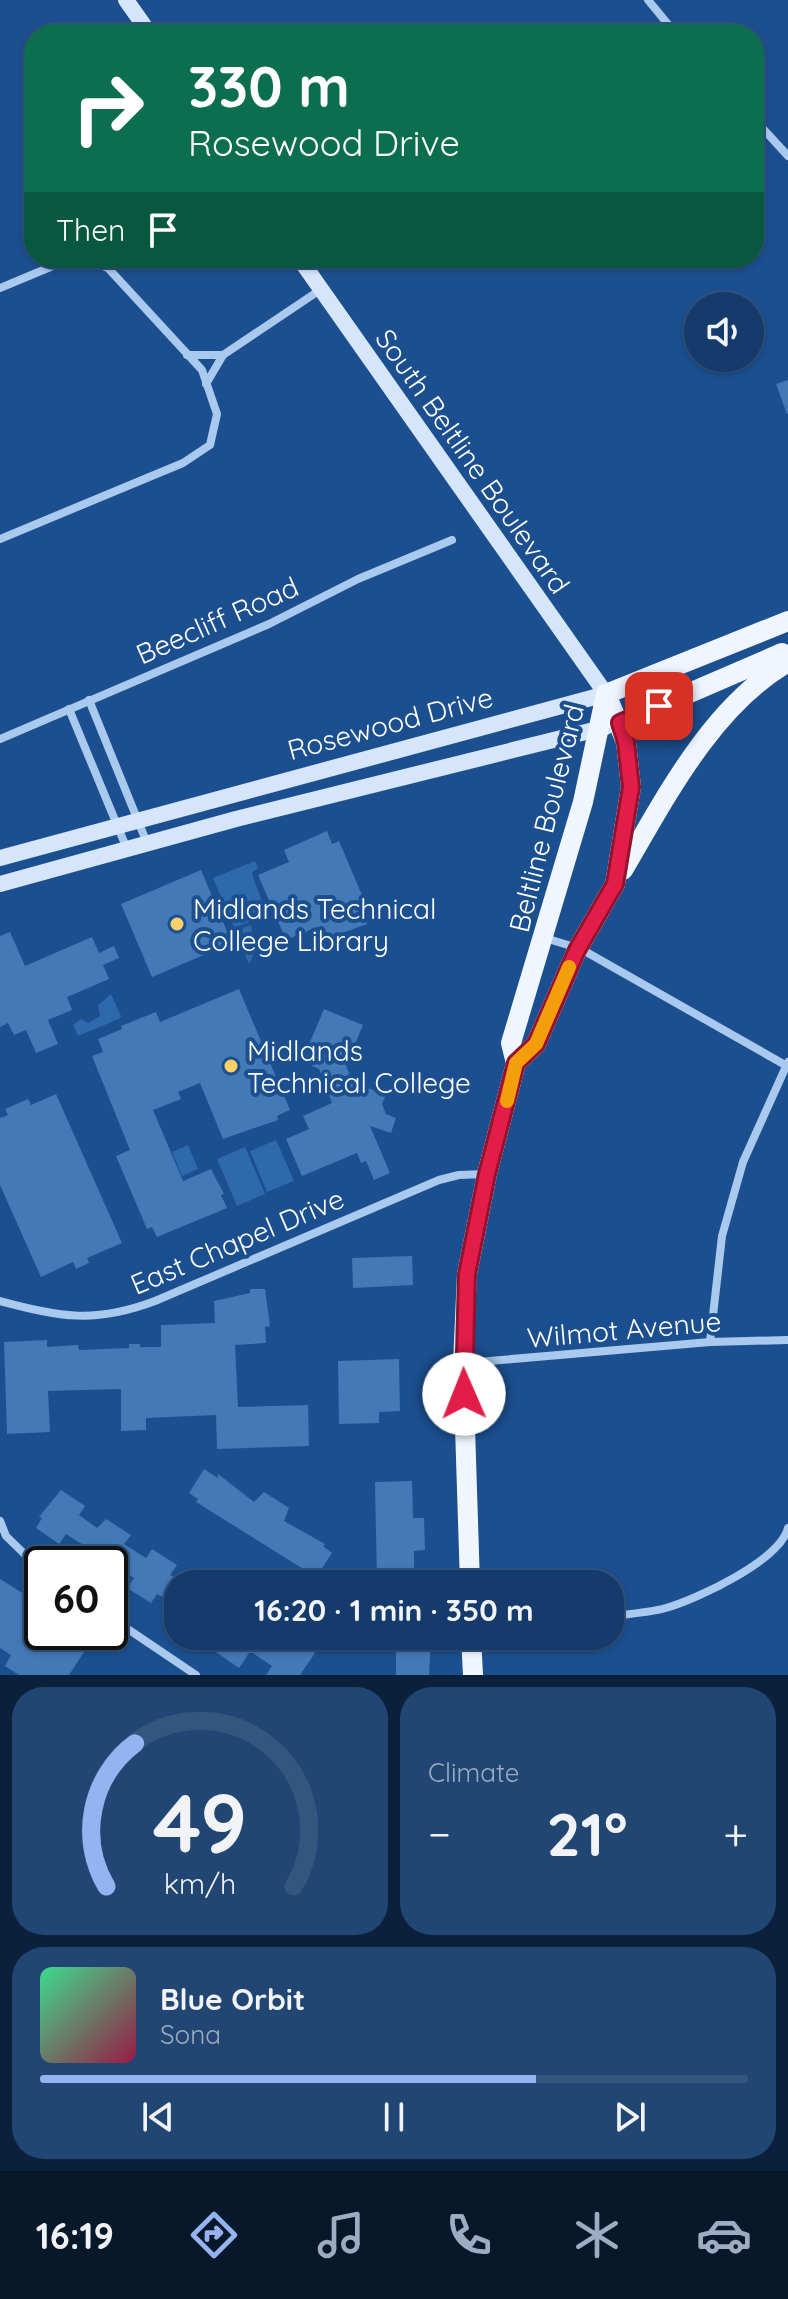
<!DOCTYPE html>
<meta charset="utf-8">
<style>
body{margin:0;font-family:Quicksand,sans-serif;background:#214673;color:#f1f3f6;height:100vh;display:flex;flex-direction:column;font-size:30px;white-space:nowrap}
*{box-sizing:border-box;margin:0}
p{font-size:26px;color:#9dadc1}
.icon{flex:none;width:44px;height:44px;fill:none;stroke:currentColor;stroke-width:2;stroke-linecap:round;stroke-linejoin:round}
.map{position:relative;height:1675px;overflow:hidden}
.panel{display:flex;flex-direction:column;gap:12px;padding:12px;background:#0b203b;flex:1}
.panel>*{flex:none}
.top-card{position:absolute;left:24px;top:24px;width:740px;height:244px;border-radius:32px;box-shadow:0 2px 6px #0004,0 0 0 2px #33557e;background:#0b6e4f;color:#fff;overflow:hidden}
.fabs{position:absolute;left:684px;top:292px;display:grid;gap:16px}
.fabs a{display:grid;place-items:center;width:80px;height:80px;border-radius:50%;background:#143b6b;box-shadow:0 2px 6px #0004,0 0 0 2px #33557e;font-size:40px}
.speed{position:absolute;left:24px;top:1546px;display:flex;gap:16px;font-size:40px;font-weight:700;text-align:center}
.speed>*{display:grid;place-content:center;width:104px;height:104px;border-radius:50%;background:#143b6b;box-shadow:0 2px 6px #0004,0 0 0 2px #33557e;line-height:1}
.speed .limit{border:4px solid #111;border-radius:12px;background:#fff;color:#111}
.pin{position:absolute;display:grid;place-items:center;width:68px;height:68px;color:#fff;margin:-34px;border-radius:16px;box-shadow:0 4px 12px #0006}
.me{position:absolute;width:88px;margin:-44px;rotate:359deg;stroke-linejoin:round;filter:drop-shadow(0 0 6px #0008)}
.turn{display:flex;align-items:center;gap:28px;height:168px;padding:0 32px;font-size:36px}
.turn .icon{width:104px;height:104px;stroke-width:2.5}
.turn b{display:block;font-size:56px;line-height:68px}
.then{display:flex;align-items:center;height:76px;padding:0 32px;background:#0003;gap:16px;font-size:30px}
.big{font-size:60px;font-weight:800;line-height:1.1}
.panel .widget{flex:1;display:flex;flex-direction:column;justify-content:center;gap:12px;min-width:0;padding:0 28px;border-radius:32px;background:#214673}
.panel .dial{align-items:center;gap:0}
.dial svg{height:208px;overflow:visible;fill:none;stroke:#33557e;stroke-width:7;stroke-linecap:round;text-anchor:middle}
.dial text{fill:#f1f3f6;stroke:none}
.song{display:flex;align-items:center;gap:24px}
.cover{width:96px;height:96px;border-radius:12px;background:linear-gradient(135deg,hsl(150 70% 55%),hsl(340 70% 35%))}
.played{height:8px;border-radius:4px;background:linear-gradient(90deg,#95b2f1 70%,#33557e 70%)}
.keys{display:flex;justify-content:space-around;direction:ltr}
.heat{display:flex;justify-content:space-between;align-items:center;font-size:44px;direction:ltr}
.panel .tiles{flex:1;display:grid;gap:12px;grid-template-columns:1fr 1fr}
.widget:last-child{grid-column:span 2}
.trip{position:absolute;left:164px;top:1570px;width:460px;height:80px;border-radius:32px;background:#143b6b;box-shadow:0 2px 6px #0004,0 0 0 2px #33557e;font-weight:800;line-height:80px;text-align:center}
.tabs{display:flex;height:128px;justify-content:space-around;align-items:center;background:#08182b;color:#9dadc1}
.tabs .icon{width:56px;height:56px}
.tabs .current{color:#95b2f1}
.tabs b{font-size:36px;color:#f1f3f6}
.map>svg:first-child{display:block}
.green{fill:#2e69ad}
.building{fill:#4478b7}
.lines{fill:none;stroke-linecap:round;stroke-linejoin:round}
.street{stroke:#a9c9ee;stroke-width:8}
.secondary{stroke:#d6e6fa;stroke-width:16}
.primary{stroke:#f0f6ff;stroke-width:20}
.route-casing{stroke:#92132f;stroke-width:20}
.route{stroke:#e11d48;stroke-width:14}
.slow{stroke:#f59e0b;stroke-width:14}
.poi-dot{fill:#ffd166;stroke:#1b4f8f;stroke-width:3}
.labels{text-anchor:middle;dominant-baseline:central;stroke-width:8;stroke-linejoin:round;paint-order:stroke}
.street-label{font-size:28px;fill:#fff;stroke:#1b4f8f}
.poi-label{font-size:28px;fill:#fff;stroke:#1b4f8f;text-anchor:start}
</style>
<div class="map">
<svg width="788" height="1675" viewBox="0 0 788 1675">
<rect width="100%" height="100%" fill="#1b4f8f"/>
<!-- green -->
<g class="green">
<polygon points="255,861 258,868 252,873 253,877 267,915 234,928 213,878"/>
<polygon points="251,925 255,952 249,964 235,931"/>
<polygon points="111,994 121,1016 119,1019 78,1036 73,1025 81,1019 88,1023 100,1016 98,1005"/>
<polygon points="276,1140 294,1181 267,1192 250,1151"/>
<polygon points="188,1145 198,1169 182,1176 172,1152"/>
<polygon points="245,1147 265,1194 237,1206 217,1159"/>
</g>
<!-- building -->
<g class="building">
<polygon points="788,380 788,414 787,414 776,384"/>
<polygon points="327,831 332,844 339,841 367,907 361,910 367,924 323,940 317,927 286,940 258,875 289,862 284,850"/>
<polygon points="201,870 232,943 152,977 121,904"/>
<polygon points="10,932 25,966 92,937 99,953 114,946 119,958 103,965 109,979 67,997 72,1010 48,1020 58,1044 36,1053 26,1030 14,1035 8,1023 0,1027 0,936"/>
<polygon points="239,989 290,1110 277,1116 278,1120 223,1139 200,1083 178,1092 181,1099 153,1110 183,1181 211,1169 224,1194 221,1195 227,1208 157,1237 152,1227 147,1229 116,1156 130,1150 92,1056 103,1052 98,1039 122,1029 121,1026 156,1012 160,1022"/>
<polygon points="324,1009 363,1025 346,1066 353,1082 386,1095 382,1104 386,1114 396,1118 391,1133 370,1126 390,1173 374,1180 366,1161 361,1163 357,1153 302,1176 286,1139 309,1129 303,1116 332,1103 319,1069 312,1066 318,1053 307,1049"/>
<polygon points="56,1094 122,1243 87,1258 89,1263 76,1269 73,1262 41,1277 0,1185 0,1118 8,1115 5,1109 28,1099 31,1105"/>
<polygon points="412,1256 413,1285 353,1288 352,1258"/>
<polygon points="250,1289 265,1289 270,1326 265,1327 266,1343 235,1345 238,1407 308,1405 309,1446 217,1449 216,1415 146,1418 146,1430 121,1431 121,1389 48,1391 50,1432 7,1434 4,1342 47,1340 47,1347 78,1345 79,1350 129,1348 129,1344 140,1344 140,1347 161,1347 161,1325 215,1323 214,1301 250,1293"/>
<polygon points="399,1359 400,1411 379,1412 379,1423 339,1424 338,1361"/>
<polygon points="204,1469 218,1478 218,1474 254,1502 264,1492 289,1508 284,1521 325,1544 323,1546 332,1553 316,1577 196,1502 198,1499 189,1493"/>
<polygon points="412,1481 413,1518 424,1518 425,1550 414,1551 414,1584 377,1584 375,1482"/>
<polygon points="61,1490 85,1506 79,1515 97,1528 106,1519 131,1535 124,1544 146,1558 152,1549 177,1565 170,1575 178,1579 178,1606 157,1594 151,1603 127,1588 134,1578 111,1564 92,1564 81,1557 88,1548 66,1534 59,1544 36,1528 42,1518 39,1517"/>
<polygon points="0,1579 42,1605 42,1632 97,1632 69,1675 19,1675 5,1666 11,1655 0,1648"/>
<polygon points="226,1636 268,1636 284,1646 290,1637 315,1653 300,1675 266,1675 272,1666 253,1653 249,1653 239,1668 216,1652"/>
<polygon points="431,1636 429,1675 396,1675 396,1637"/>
</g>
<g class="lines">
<!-- street -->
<g class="street">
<polyline points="648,0 676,34"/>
<polyline points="754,119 788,156"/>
<polyline points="0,288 72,258"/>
<polyline points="187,355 223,355"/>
<polyline points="206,384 223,355 320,290"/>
<polyline points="0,539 183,463 210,445 217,414 202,370 108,268 82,258"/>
<polyline points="89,700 147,843"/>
<polyline points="69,709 127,849"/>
<polyline points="0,739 269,624 358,579 452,540"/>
<polyline points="545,938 581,949 787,1066"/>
<path d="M0,1301c61,16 94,23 155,0l284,-121 20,-5 27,-1"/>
<polyline points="710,1342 722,1236 743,1162 788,1062"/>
<polyline points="466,1363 710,1342 788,1340"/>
<polyline points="0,1521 6,1536 42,1571"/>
<path d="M610,1616c18,-2 38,-3 56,-8 32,-9 114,-48 122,-80"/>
<polyline points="110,1617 196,1675"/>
</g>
<!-- secondary -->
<g class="secondary">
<polyline points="126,0 150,34"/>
<polyline points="0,858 606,694 299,258"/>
<polyline points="0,884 236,819 606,727"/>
</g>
<!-- primary -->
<g class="primary">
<polyline points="606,694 788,621"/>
<polyline points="620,723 782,653"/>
<path d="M623,870c43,-73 89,-164 165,-208"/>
<polyline points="516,1063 536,1044 577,950 615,884 631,787 626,742 606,694"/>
<polyline points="470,1584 463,1364 467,1274 487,1174 516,1063 511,1043 583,802 606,694"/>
<polyline points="471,1636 473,1675"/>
</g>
</g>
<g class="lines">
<defs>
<polyline id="route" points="464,1394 467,1274 487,1174 516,1063 536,1044 577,950 615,884 631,787 626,742 620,723 659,706"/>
</defs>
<!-- route casing -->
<use href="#route" class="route-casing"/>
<!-- route -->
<use href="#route" class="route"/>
<!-- slow -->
<polyline class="slow" points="507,1101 516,1063 536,1044 569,967"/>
</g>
<!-- markers -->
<g class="poi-dot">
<circle cx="177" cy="924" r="8"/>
<circle cx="231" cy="1066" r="8"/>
</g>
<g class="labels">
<!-- street labels -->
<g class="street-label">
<text transform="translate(473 461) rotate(55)">South Beltline Boulevard</text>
<text transform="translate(217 620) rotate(-24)">Beecliff Road</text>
<text transform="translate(390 723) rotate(-15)">Rosewood Drive</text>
<text transform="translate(546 818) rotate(-76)">Beltline Boulevard</text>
<text transform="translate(237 1241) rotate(-23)">East Chapel Drive</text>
<text transform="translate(624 1329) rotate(-5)">Wilmot Avenue</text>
</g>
<!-- poi labels -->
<g class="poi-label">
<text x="193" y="908">Midlands Technical<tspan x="193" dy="32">College Library</tspan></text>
<text x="247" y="1050">Midlands<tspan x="247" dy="32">Technical College</tspan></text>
</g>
</g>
</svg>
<div class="fabs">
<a><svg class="icon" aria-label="sound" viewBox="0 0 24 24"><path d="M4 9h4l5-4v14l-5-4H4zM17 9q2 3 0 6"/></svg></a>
</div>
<div class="speed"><div class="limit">60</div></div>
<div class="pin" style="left:659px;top:706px;background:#d93025"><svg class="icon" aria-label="arrive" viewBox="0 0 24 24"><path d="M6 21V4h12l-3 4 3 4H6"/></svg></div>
<svg class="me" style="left:464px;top:1394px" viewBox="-20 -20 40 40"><circle r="19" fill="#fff"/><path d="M0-13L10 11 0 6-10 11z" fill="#e11d48"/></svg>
<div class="trip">16:20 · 1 min · 350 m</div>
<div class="top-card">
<div class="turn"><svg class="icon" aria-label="right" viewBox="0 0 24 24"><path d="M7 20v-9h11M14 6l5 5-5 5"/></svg><div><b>330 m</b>Rosewood Drive</div></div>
<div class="then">Then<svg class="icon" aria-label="arrive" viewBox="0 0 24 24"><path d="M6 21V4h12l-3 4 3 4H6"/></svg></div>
</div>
</div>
<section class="panel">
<div class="tiles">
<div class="widget dial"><svg viewBox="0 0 100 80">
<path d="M14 69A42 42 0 1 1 86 69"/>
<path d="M14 69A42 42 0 0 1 25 14" stroke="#95b2f1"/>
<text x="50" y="56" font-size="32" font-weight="700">49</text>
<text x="50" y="72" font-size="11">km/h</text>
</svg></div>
<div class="widget"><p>Climate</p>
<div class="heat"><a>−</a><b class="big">21°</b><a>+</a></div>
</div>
<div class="widget">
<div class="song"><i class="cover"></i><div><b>Blue Orbit</b><p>Sona</p></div></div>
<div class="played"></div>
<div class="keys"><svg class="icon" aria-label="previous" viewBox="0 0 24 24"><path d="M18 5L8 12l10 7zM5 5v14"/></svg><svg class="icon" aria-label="pause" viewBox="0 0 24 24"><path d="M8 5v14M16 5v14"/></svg><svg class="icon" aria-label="next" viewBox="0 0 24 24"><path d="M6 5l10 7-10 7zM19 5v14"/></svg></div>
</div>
</div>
</section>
<nav class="tabs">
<b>16:19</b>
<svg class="icon current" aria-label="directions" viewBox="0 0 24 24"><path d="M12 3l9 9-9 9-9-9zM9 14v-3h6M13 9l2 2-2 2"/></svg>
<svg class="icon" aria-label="music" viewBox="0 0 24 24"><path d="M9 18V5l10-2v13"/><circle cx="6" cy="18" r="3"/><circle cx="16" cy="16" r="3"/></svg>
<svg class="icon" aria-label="phone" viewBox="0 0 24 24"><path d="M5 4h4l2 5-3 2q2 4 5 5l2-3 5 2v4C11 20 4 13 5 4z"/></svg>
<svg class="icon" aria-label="climate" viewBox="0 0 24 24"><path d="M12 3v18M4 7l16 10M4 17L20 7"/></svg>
<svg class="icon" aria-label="car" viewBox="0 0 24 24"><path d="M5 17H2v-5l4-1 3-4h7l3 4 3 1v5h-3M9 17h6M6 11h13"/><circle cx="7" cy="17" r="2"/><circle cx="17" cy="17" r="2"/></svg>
</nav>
